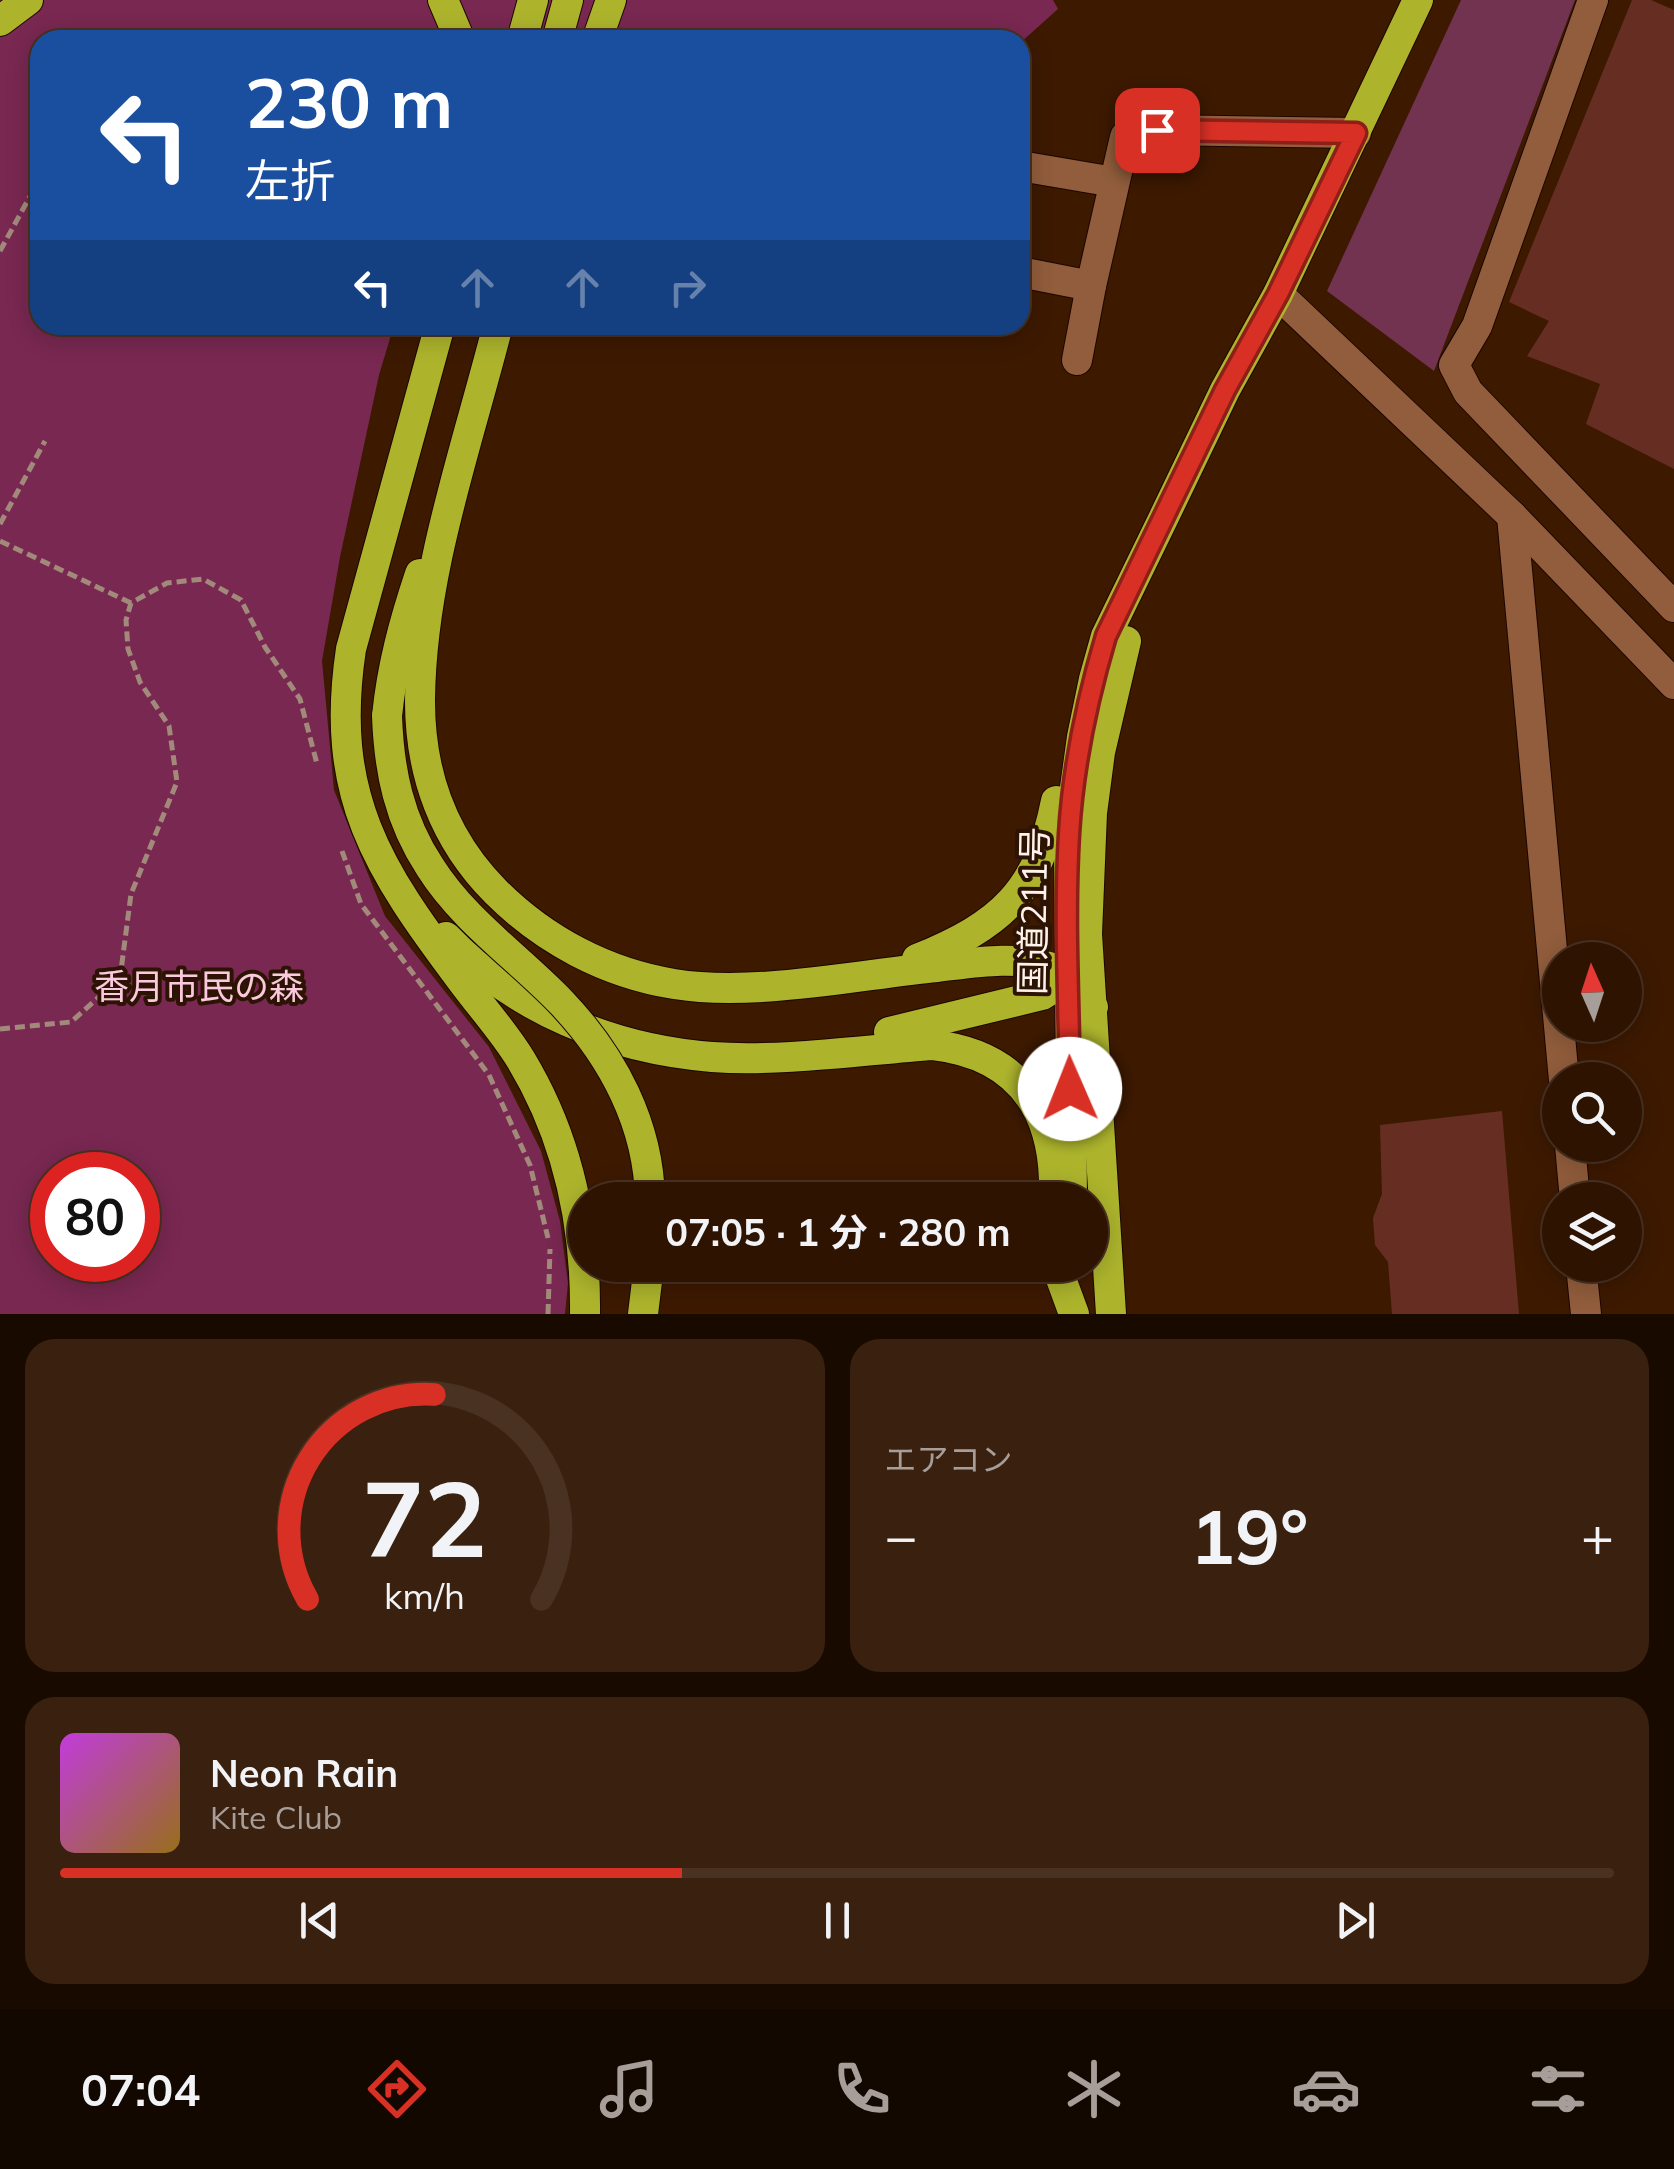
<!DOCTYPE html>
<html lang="ja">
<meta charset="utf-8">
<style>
body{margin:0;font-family:Mulish,"Noto Sans JP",sans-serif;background:#3a200f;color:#f1f3f6;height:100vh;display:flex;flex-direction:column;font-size:38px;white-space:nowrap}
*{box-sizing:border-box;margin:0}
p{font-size:32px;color:#a79e99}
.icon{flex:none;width:55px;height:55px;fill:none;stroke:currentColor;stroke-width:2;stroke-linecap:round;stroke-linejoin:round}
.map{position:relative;height:1314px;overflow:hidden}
.details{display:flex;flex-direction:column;gap:25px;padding:25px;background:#190a00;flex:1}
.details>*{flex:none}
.banner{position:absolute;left:30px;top:30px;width:1000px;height:305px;border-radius:30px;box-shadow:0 5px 25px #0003,0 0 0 2px #493222;background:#1a4fa0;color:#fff;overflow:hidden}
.needle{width:65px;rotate:357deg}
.controls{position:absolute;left:1542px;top:942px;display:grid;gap:20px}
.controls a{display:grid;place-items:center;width:100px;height:100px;border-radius:50%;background:#2e1300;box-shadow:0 5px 25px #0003,0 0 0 2px #493222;font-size:50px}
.speed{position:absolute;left:30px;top:1152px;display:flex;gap:20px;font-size:50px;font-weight:700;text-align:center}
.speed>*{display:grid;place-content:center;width:130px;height:130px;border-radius:50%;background:#2e1300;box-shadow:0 5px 25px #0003,0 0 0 2px #493222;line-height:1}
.speed .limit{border:15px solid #d22;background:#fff;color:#111}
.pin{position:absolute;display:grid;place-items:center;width:85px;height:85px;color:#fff;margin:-42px;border-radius:20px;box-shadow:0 5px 15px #0006}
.me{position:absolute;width:110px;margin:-55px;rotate:359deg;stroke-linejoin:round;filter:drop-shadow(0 0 8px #0008)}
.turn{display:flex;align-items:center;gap:35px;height:210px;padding:0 50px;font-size:45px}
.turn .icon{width:130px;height:130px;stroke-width:2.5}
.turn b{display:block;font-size:70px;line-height:85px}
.lanes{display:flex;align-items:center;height:95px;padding:0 50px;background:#0003;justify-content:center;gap:50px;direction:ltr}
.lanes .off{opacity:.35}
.big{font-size:75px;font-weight:700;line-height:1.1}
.details .widget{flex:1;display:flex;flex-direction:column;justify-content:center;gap:15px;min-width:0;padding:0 35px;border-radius:30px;background:#3a200f}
.details .dial{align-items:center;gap:0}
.dial svg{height:260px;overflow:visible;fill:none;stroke:#493222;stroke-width:7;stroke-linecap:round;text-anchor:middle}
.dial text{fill:#f1f3f6;stroke:none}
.song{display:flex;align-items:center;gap:30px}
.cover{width:120px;height:120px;border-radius:15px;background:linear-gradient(135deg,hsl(290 70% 55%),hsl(40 70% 35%))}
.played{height:10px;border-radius:5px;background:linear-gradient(90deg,#d93025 40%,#493222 40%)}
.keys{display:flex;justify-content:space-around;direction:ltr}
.heat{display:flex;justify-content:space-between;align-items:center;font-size:55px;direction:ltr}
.details .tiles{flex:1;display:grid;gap:25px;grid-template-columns:1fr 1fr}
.widget:last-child{grid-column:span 2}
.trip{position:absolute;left:568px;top:1182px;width:540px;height:100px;border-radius:50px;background:#2e1300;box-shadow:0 5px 25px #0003,0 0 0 2px #493222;font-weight:700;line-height:100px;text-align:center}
.tab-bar{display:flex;height:160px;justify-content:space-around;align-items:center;background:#120800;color:#a79e99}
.tab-bar .icon{width:70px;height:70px}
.tab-bar .current{color:#d93025}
.tab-bar b{font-size:45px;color:#f1f3f6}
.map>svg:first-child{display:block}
.green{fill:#723351}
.forest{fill:#792851;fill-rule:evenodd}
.building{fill:#662e23}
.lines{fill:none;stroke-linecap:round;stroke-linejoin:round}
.minor-casing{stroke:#1d0600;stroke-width:32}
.highway-casing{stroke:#1d0600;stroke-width:32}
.path{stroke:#a28a7b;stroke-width:5;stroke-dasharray:10 5;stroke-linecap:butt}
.minor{stroke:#915d3c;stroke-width:30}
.highway{stroke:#adb42c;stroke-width:30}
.highway-bridge-casing{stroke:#1d0600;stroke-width:32;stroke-linecap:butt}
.highway-bridge{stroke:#adb42c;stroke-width:30}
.route-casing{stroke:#8d1f18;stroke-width:25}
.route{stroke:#d93025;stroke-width:18}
.labels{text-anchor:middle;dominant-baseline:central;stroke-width:8;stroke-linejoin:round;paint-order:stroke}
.street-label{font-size:35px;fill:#fff2eb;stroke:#2d1303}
.park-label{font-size:35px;fill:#fac9dd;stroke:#2d1303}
</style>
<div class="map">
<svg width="1674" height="1314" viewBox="0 0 1674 1314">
<rect width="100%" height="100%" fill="#3d1900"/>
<!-- green -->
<polygon class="green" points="1461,0 1575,0 1434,371 1327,291"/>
<!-- forest -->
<path class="forest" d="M0,0h1053l5,9 -38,34v-3h-50l-82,-11 -23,11h-825v285h354l-15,50 -39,182 -18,104 12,129 51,126 104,131 52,104 19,70 8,62 -3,31h-565zM52,1175h86v85h-86z"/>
<!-- building -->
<g class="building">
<polygon points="1632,0 1651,0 1674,10 1674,469 1586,424 1600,384 1527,356 1549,321 1509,302"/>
<polygon points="1502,1111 1519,1314 1392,1314 1388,1262 1375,1245 1373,1218 1382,1194 1380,1125"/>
</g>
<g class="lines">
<defs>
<g id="minor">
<polyline points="1593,0 1477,326 1454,365 1468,392 1674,607"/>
<polyline points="1020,166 1114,182"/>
<polyline points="1020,272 1091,286 1125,137 1157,130 1356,133"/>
<polyline points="1278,294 1512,516 1674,684"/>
<polyline points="1077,360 1091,286"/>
<polyline points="1512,516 1564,1080"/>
<polyline points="1570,1145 1575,1200"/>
<polyline points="1581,1265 1586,1314"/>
</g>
<g id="highway">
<polyline points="443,0 460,40"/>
<polyline points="0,21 28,0"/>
<polyline points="522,40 533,0"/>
<polyline points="557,40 568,0"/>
<polyline points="597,40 611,0"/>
<path d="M440,325l-89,324c-22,146 26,219 111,332 20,27 42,51 59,79 47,78 65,164 64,254"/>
<path d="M498,325c-31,123 -77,248 -78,376 0,73 24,139 76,191 48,48 110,81 178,92 79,13 182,-9 263,-17 35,-4 78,-12 112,0 20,7 33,22 44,40"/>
<path d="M387,716c5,-50 17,-94 33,-142"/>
<path d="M446,937c70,73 165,112 266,120 69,5 151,-7 221,-12 79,9 119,58 121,136"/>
<path d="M917,959c84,-34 121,-67 139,-158"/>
<polyline points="889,1032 1042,995 1069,978 1076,966"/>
<polyline points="1072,1200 1069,832 1082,737 1094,679 1106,636 1163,519 1225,390 1278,294 1418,0"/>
<polyline points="1056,1265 1074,1314"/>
<polyline points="643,1314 649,1265"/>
<polyline points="1111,1314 1087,934 1092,813 1100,752 1126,641"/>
</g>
</defs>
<!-- minor casing -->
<use href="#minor" class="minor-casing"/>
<!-- highway casing -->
<use href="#highway" class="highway-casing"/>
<!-- path -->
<g class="path">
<polyline points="0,251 34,189"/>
<polyline points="0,524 45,441"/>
<polyline points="0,541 131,603"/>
<polyline points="342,851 361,904 489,1075 530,1165 548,1238"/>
<polyline points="0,1029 71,1022 120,978 131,894 177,782 169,726 140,682 128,649 126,620 131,603 167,583 203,579 241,600 265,647 300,699 317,764"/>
<polyline points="548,1314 550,1249"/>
</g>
<!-- minor -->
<use href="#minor" class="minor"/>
<!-- highway -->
<use href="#highway" class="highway"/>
<defs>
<path id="highway-bridge" d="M387,716c2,55 12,104 43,151 34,54 89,91 132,136 51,54 87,122 88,197"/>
</defs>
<!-- highway-bridge casing -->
<use href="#highway-bridge" class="highway-bridge-casing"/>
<!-- highway-bridge -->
<use href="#highway-bridge" class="highway-bridge"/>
</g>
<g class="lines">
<defs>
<path id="route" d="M1070,1089c-1,-85 -6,-171 -1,-255 4,-67 18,-134 37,-198l119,-246 53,-96 78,-161 -199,-3"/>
</defs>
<!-- route casing -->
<use href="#route" class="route-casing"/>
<!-- route -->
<use href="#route" class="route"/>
</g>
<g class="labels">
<!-- street labels -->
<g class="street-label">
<text transform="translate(1033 911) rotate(-89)">国道211号</text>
</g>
<!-- park labels -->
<g class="park-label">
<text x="199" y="986">香月市民の森</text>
</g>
</g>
</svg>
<div class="controls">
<a><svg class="needle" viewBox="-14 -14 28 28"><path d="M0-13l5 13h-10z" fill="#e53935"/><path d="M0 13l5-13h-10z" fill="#a79e99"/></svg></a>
<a><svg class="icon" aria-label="search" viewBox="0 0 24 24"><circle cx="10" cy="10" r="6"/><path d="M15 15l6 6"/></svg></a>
<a><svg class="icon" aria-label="layers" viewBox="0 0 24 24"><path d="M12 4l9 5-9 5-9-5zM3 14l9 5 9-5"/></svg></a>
</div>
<div class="speed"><div class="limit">80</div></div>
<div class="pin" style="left:1157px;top:130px;background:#d93025"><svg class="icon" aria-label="arrive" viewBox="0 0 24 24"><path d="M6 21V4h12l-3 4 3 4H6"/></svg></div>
<svg class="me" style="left:1070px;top:1089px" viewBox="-20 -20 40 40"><circle r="19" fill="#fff"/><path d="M0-13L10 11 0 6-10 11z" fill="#d93025"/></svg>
<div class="trip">07:05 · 1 分 · 280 m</div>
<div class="banner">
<div class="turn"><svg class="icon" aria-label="left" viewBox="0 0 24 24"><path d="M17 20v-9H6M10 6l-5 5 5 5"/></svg><div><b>230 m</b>左折</div></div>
<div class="lanes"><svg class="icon" aria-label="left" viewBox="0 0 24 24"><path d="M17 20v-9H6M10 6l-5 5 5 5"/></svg><svg class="icon off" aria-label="ahead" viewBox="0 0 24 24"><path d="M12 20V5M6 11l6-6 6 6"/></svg><svg class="icon off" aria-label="ahead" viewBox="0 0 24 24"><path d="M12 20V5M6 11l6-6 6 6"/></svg><svg class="icon off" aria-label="right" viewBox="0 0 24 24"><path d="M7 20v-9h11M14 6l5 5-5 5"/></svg></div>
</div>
</div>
<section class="details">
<div class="tiles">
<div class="widget dial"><svg viewBox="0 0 100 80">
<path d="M14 69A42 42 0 1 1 86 69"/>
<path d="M14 69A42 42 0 0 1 53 6" stroke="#d93025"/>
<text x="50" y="56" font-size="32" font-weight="700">72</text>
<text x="50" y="72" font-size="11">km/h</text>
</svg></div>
<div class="widget"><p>エアコン</p>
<div class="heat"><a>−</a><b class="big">19°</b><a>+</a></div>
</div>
<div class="widget">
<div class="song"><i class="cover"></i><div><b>Neon Rain</b><p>Kite Club</p></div></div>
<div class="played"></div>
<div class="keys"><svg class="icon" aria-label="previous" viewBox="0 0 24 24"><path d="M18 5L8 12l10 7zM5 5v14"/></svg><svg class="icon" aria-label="pause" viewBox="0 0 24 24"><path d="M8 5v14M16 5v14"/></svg><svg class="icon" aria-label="next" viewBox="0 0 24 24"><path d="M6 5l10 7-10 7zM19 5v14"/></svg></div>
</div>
</div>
</section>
<nav class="tab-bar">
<b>07:04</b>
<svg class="icon current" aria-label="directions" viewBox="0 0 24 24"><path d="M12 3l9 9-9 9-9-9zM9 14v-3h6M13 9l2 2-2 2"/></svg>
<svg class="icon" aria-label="music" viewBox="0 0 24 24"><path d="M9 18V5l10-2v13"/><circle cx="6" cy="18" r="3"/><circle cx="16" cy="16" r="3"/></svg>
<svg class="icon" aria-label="phone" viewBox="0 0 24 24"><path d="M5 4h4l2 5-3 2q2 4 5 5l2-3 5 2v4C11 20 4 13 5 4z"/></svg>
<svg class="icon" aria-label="climate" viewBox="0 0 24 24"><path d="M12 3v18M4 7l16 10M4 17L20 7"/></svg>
<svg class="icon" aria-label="car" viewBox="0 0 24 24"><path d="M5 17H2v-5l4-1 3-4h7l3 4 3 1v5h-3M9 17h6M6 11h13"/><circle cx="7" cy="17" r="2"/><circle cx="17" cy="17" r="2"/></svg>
<svg class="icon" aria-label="filters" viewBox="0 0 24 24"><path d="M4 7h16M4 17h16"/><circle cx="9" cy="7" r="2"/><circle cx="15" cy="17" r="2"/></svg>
</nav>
